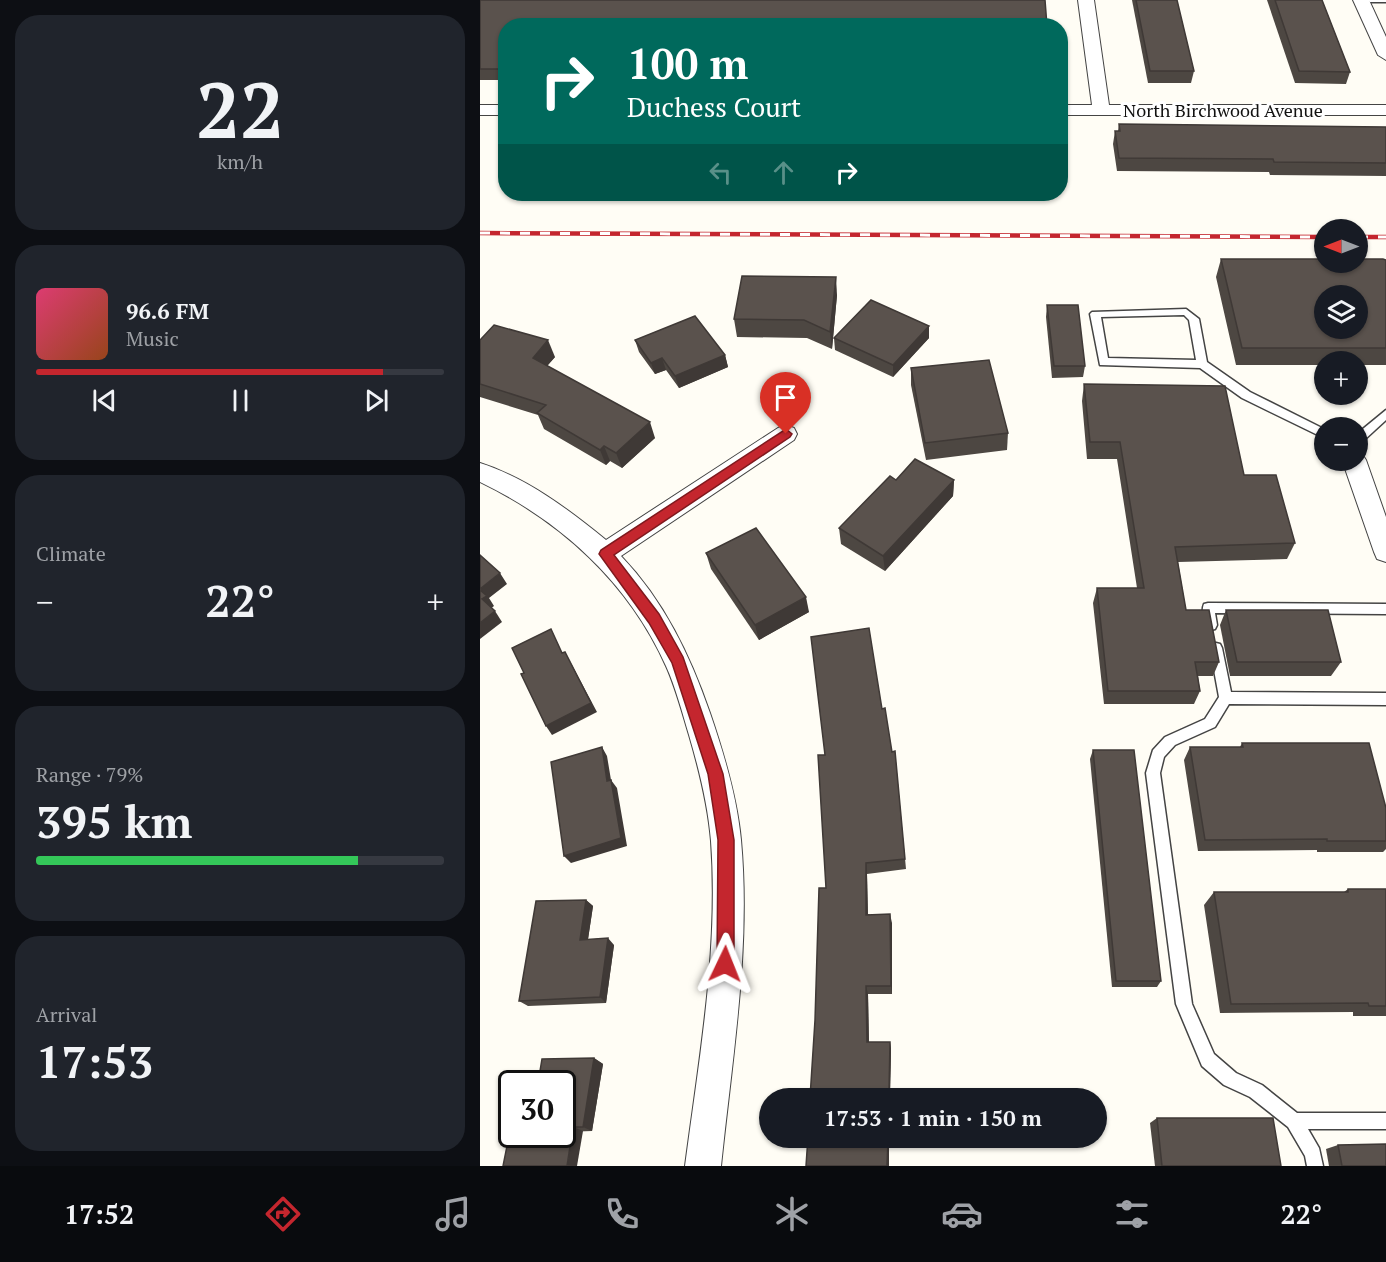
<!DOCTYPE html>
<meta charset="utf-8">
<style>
body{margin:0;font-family:"PT Serif",serif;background:#20242c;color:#f1f3f6;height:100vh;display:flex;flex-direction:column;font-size:22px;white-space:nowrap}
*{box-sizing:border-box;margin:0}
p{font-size:20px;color:#9ea1a6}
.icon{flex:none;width:33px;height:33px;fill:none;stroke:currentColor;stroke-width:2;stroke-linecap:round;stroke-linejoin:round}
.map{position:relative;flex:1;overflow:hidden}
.drawer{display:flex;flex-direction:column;gap:15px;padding:15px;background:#0d0f14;width:480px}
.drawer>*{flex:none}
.guide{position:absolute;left:18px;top:18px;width:570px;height:183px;border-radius:24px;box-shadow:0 2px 4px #0004;background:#00695c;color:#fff;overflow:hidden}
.needle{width:39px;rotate:270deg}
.buttons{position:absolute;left:834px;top:219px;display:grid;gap:12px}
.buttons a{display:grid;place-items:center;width:54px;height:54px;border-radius:50%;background:#171b24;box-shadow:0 2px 4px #0004;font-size:30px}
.speed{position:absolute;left:18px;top:1070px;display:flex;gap:12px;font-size:30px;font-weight:700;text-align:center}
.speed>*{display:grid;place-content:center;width:78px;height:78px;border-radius:50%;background:#171b24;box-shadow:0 2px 4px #0004;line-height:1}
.speed .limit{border:3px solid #111;border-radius:9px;background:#fff;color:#111}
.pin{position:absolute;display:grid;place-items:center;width:51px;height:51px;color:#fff;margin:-62px -26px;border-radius:50% 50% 50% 0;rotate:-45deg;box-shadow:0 0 6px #0007}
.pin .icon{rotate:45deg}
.me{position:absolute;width:66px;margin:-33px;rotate:2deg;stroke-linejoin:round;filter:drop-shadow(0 0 4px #0008)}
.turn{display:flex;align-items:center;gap:21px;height:126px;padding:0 30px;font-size:27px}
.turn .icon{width:78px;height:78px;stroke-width:2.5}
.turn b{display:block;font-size:42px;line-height:51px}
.lanes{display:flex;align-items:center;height:57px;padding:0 30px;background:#0003;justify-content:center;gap:30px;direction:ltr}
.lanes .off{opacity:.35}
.big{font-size:45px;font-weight:700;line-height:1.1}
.drawer .card{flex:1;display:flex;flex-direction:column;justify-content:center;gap:9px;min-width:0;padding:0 21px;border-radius:24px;background:#20242c}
.drawer .dial{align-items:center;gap:0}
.dial b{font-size:78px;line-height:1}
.song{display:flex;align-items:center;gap:18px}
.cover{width:72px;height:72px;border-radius:9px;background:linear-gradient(135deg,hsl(340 70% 55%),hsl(20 70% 35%))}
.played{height:6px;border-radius:3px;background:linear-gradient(90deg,#c4262e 85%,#363941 85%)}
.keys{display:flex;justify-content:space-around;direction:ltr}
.heat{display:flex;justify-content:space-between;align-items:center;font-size:33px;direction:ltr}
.charge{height:9px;border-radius:4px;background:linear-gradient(90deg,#34c759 79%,#363941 0)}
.trip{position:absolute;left:279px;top:1088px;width:348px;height:60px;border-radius:30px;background:#171b24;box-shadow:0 2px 4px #0004;font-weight:700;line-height:60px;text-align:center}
.tabs{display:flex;height:96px;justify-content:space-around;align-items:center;background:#090b0e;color:#9ea1a6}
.tabs .icon{width:42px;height:42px}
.tabs .selected{color:#c4262e}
.tabs b{font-size:27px;color:#f1f3f6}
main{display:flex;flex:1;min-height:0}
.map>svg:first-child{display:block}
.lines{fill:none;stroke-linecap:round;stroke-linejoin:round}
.service-casing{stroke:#444;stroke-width:3}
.minor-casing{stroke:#444;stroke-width:2}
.service{fill:#fff;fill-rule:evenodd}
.minor{fill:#fff;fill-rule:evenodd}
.rail-casing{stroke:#c4262e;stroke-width:4.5}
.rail{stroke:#fff;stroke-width:3;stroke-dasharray:10;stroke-linecap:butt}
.wall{fill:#4d4742}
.shaded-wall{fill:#3f3936}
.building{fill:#5a524d;stroke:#3f3936;stroke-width:1.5;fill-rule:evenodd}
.route{fill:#c4262e;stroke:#7f191e;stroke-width:1.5}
.labels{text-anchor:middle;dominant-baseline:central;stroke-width:6;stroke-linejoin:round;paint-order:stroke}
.far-street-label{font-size:18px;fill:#111;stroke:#fff}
</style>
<main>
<section class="drawer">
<div class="card dial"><b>22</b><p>km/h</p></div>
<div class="card">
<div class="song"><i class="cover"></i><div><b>96.6 FM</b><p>Music</p></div></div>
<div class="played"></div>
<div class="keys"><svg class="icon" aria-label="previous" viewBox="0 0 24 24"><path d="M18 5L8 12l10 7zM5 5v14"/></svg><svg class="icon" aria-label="pause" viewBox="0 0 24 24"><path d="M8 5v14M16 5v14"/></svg><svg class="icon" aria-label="next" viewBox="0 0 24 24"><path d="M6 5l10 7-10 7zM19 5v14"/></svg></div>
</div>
<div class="card"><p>Climate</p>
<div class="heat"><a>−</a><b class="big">22°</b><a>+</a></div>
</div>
<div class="card"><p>Range · 79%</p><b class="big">395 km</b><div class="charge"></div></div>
<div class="card"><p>Arrival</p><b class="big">17:53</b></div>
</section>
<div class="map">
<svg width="906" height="1166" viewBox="0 0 906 1166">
<rect width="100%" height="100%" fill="#fffdf5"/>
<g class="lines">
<defs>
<g id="service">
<polygon points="886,0 906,0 906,2 890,2"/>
<path d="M706,309l13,10 8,43 43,30 74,37v9l-82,-40 -42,-30 -100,-3 -10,-51 2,-2zM704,315l5,5 7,40 -88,-2 -7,-41z"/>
<polygon points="906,410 906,420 882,442 878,443 878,433"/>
<path d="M728,603l178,1v10l-171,-1 2,12 -2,4 -4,1 -4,-1c-3,-7 -6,-18 -3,-25z"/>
<polygon points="736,643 740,644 742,648 751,692 906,693 906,705 749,704 735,727 695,745 684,757 680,773 712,1004 734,1054 756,1073 782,1085 817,1113 906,1113 906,1129 828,1129 839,1148 843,1166 827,1166 825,1156 808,1127 770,1097 744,1085 722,1066 696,1004 666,773 673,750 685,737 725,719 739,697 730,648 732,644"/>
</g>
<g id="minor">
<polygon points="598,0 614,0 629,105 906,105 906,115 580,115 580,105 612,105"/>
<polygon points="873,0 889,0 906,37 906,60 898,55"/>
<rect x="0" y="105" width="26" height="10"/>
<path d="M306,425l8,3 3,6 -3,6 -173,116c43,45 69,99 89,157 14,41 27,84 31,127 10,109 -9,219 -20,326h-36c14,-107 34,-216 26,-325 -3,-36 -12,-72 -22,-106 -7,-23 -13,-47 -23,-69 -37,-83 -105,-145 -186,-184v-19c47,15 88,46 126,77l172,-112z"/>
<polygon points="878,452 882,454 886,460 906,517 906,562 897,559 894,552 862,460 878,460"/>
</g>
</defs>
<!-- service casing -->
<use href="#service" class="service-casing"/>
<!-- minor casing -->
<use href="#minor" class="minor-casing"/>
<!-- service -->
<use href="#service" class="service"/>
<!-- minor -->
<use href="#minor" class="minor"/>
<defs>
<g id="rail">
<polyline points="0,233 844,237"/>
<polyline points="878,237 906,237"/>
</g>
</defs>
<!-- rail casing -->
<use href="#rail" class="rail-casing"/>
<!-- rail -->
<use href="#rail" class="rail"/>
</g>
<!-- wall -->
<g class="wall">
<polygon points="0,0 26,26 26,80 0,80"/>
<polygon points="652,0 697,0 714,71 711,83 668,83"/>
<polygon points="787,0 842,0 870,72 866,84 815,83"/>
<polygon points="639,124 906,127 906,176 790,175 789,172 637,171 633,144 635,131 638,131"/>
<polygon points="741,259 906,260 906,365 878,365 878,362 844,362 844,365 756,365 736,277"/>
<polygon points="357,295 352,349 327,338 257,337 254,319"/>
<polygon points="567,305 605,366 603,377 572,378 566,317"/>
<polygon points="354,338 449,338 413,377 355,350"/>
<polygon points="0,340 75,357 67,366 175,438 142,468 130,461 126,465 64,429 58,415 0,397"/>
<polygon points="155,340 245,355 248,367 199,388 186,370 175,374 159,352"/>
<polygon points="431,368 528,433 527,450 446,460 431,385"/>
<polygon points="604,384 764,475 815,543 807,559 698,562 706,610 739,662 733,676 718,676 720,691 714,704 624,704 613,603 617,588 657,588 637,459 607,459 602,401"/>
<polygon points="416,480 474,480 473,496 405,571 361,544 359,528"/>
<polygon points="226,553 329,612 279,640 231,569"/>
<polygon points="746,610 861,662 851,676 750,676 740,625"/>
<polygon points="402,709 412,752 415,751 426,869 387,874 388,914 412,923 412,994 388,994 389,1042 410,1042 411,1049 410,1092 330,1098 346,888 345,755"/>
<polygon points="762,743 906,808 906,849 903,852 837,852 837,850 718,851 704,760 710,747 760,747"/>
<polygon points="613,750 681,981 677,987 632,987 610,759"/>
<polygon points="868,889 906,889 906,1016 873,1016 873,1012 740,1013 724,905 734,892 864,892"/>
<polygon points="106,900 113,906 108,939 134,945 126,1003 48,1006 39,1001"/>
<polygon points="114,1058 123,1064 112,1131 32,1134"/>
<polygon points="677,1118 801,1166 675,1166 670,1123"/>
<polygon points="328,1137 475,1137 474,1144 409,1144 409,1166 326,1166"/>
<polygon points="858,1145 906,1166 849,1166 846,1149"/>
</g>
<!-- shaded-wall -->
<g class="shaded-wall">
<polygon points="356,277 357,295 352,349 350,332"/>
<polygon points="449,326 449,338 413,377 413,365"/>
<polygon points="68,340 75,357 60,374 53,358"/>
<polygon points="245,355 248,367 199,388 195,376"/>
<polygon points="182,358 186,370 175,374 171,363"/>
<polygon points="170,422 175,438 142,468 136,453"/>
<polygon points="124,446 130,461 126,465 120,450"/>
<polygon points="474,480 473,496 405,571 403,556"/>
<polygon points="20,573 27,584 9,598 14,606 9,610 2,599 0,589"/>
<polygon points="326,597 329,612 279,640 275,625"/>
<polygon points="15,611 22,622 0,639 0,623"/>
<polygon points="85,652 117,712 72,735 66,726"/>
<polygon points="122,747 127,756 131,780 137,788 147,846 91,863 84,856 127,781"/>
<polygon points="386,863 387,874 388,924 386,915"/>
<polygon points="106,900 113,906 107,946 100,940"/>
<polygon points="410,914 412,923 412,994 411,986"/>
<polygon points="128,938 134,945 126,1003 120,997"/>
<polygon points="386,986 388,994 389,1049 387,1042"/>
<polygon points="410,1042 411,1049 410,1097 409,1092"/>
<polygon points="114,1058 123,1064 112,1131 103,1127"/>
<polygon points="93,1127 103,1131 97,1166 87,1166"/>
<polygon points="408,1140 409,1144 409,1166 407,1166"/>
</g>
<!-- building -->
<g class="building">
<polygon points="0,0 565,0 567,26 26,26 26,69 0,69"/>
<polygon points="656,0 697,0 714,71 670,71"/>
<polygon points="795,0 842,0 870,72 819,71"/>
<polygon points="639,124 906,127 906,163 794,162 793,159 639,158 635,131 640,131"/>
<path d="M741,259h103v3h34v-3h25l3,1v88h-144zM844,296h34v32h-34z"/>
<polygon points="262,276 356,277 350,332 324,320 254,319"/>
<polygon points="391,300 449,326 413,365 354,338"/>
<polygon points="567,305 598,305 605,366 574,366"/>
<polygon points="215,316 245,355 195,376 182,358 171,363 155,340"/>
<polygon points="14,325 68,340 53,358 170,422 136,453 124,446 120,450 57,413 66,405 0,384 0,340"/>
<polygon points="509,360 528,433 445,443 431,368"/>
<polygon points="604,384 745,386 764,475 796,475 815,543 695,547 706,610 729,610 739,662 715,662 720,691 628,691 617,588 664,588 640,442 610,442"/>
<polygon points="435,459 474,480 403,556 359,528 410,476 416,480"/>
<polygon points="276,528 326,597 275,625 226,553"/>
<polygon points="0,555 20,573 0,589"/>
<polygon points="0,590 7,596 2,599 15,611 0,623"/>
<polygon points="746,610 848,610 861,662 757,662"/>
<polygon points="389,628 402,709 405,708 412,752 415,751 425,859 386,863 386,915 410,914 411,986 386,986 387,1042 410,1042 409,1092 475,1094 475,1098 330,1098 335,1020 339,888 346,888 338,755 345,755 331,637"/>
<polygon points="71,629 82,653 85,652 111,703 66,726 41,674 44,673 32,648"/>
<polygon points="762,743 889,743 906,808 906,841 847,841 847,839 725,840 710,747 763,747"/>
<polygon points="122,747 127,781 131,780 141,838 84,856 71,762"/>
<polygon points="613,750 654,750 681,981 636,981"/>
<polygon points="868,889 906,889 906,1006 889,1006 888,1003 751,1004 734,892 868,892"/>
<polygon points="106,900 100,940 128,938 120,997 39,1001 56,901"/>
<polygon points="114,1058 103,1127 93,1127 87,1166 23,1166 32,1121 32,1134 82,1134 82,1083 58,1083 62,1059"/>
<polygon points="677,1118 793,1118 801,1166 682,1166"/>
<polygon points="328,1137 475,1137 475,1140 408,1140 407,1166 326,1166"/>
<polygon points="906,1144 906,1166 862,1166 858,1145"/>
</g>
<!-- route -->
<polygon class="route" points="306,429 312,434 310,437 134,555 179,614 203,657 243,774 254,840 254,964 251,970 245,972 239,970 237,964 238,840 228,774 192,663 169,623 119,554 121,550"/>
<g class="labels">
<!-- far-street labels -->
<g class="far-street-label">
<text x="743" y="110">North Birchwood Avenue</text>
</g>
</g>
</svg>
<div class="buttons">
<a><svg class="needle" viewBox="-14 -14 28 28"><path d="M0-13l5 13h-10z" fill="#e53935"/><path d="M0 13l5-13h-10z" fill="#9ea1a6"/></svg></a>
<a><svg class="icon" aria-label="layers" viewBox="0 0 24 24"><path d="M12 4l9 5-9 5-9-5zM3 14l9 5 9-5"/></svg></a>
<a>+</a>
<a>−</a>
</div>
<div class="speed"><div class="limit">30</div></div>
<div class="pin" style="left:306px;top:434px;background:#d93025"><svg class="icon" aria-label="arrive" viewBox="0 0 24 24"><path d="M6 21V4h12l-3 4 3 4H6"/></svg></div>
<svg class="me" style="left:245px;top:964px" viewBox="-20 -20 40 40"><path d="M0-17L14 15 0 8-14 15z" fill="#c4262e" stroke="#fff" stroke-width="4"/></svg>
<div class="trip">17:53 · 1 min · 150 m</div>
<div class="guide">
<div class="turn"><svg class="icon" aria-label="right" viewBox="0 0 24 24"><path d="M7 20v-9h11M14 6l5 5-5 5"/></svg><div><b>100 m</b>Duchess Court</div></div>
<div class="lanes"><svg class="icon off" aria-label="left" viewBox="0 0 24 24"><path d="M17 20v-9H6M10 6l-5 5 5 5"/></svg><svg class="icon off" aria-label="ahead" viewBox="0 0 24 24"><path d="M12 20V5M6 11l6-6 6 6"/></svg><svg class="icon" aria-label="right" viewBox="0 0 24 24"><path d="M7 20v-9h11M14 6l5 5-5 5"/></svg></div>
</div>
</div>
</main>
<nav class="tabs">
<b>17:52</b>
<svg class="icon selected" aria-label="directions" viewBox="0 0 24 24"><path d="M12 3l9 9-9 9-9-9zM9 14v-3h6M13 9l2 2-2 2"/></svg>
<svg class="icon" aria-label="music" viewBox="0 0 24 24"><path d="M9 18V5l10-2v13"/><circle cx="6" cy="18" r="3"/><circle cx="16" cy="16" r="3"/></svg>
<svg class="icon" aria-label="phone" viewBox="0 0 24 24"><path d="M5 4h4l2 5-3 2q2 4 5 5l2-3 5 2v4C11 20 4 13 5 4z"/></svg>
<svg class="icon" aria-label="climate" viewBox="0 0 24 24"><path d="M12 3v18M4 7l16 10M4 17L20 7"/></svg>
<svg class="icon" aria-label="car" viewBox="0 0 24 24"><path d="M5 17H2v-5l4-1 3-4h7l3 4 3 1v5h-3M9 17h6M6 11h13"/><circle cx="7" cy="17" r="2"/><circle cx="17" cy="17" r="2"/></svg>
<svg class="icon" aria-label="filters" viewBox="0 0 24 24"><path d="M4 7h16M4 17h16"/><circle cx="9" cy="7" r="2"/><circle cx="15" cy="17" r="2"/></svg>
<b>22°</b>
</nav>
